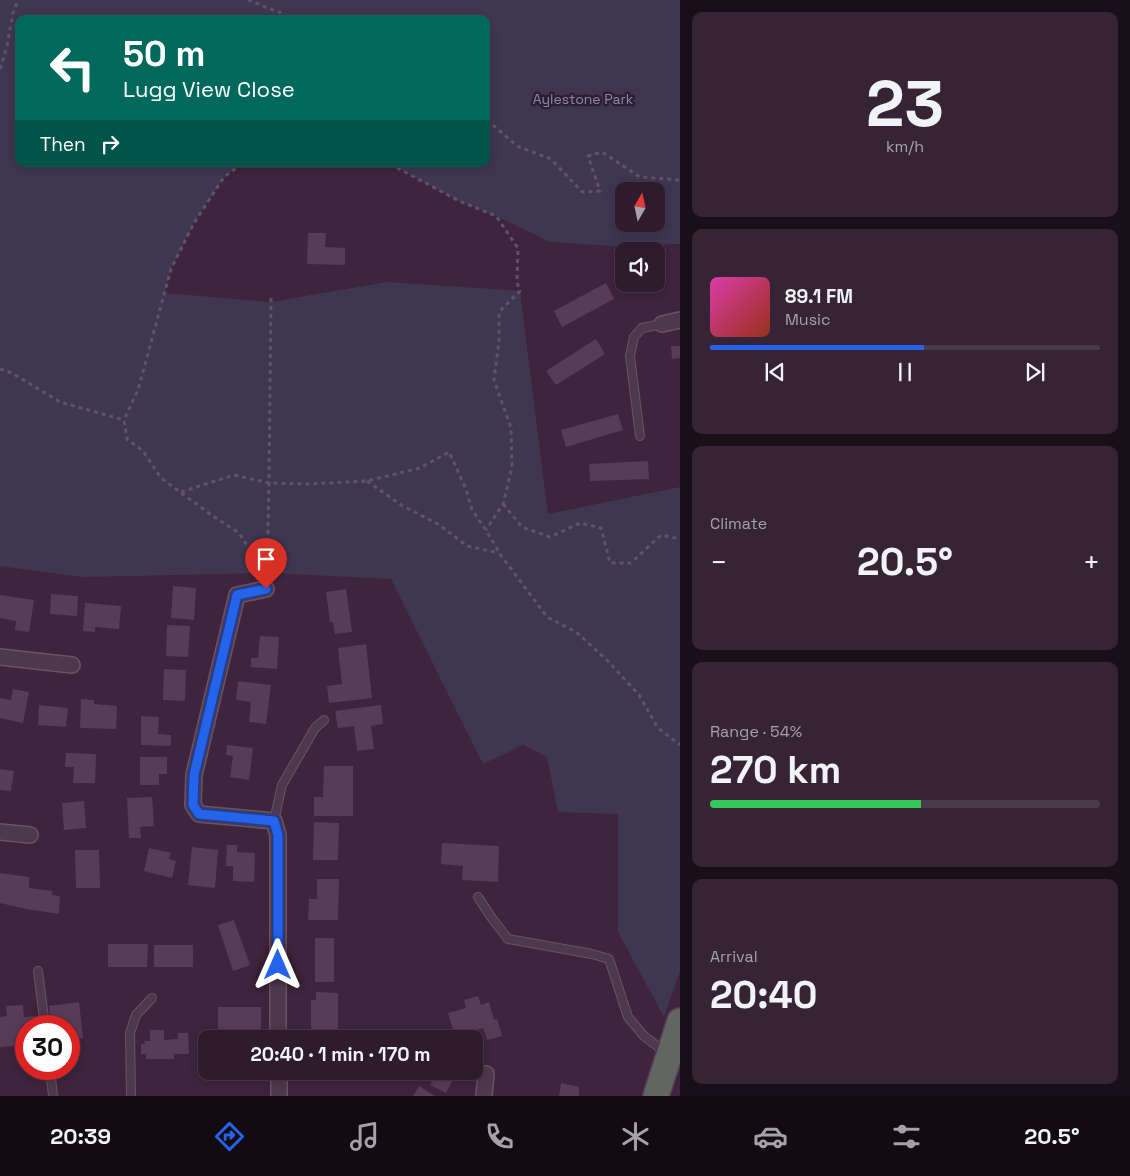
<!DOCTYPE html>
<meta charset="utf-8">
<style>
body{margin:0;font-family:"Space Grotesk",sans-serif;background:#362436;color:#f1f3f6;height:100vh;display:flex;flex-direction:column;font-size:19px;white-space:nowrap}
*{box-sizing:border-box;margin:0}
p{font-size:16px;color:#a7a1aa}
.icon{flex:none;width:28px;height:28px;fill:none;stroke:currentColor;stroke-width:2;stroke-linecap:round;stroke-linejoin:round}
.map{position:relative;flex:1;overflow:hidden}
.drawer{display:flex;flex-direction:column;gap:12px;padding:12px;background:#190f19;width:450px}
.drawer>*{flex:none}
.top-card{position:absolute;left:15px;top:15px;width:475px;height:152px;border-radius:10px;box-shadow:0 2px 12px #0003,0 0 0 1px #49394a;background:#00695c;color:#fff;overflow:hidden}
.needle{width:32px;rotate:9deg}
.buttons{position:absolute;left:615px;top:182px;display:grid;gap:10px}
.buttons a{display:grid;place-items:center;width:50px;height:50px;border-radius:10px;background:#2e1b2e;box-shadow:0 2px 12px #0003,0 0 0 1px #49394a;font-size:25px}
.speed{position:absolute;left:15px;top:1015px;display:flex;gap:10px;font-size:25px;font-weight:700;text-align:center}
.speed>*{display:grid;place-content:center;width:65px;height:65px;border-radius:50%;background:#2e1b2e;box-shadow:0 2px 12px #0003,0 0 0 1px #49394a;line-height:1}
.speed .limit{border:8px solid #d22;background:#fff;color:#111}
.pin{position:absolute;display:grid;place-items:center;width:42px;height:42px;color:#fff;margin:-51px -21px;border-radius:50% 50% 50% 0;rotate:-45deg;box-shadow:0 0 5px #0007}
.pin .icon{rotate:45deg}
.me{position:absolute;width:55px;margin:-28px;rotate:0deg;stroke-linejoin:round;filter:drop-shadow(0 0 4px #0008)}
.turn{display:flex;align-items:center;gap:18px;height:105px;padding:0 25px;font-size:22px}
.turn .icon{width:65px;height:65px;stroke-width:2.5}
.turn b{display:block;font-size:35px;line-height:42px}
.then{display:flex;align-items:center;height:48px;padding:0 25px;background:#0003;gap:10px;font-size:19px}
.big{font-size:38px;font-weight:800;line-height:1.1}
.drawer .tile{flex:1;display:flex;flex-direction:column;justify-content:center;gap:8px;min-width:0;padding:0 18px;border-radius:10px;background:#362436}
.drawer .dial{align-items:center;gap:0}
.dial b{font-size:65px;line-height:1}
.song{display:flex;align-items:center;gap:15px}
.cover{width:60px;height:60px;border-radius:8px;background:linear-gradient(135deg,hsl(320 70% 55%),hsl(10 70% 35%))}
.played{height:5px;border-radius:2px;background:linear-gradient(90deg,#2563eb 55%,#49394a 55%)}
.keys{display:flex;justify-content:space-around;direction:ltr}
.heat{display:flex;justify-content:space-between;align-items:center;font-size:28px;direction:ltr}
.charge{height:8px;border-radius:4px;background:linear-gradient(90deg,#34c759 54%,#49394a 0)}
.trip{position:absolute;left:198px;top:1030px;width:285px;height:50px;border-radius:10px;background:#2e1b2e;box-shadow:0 2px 12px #0003,0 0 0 1px #49394a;font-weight:800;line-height:50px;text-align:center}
.tab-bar{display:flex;height:80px;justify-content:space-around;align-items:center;background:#120b12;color:#a7a1aa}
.tab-bar .icon{width:35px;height:35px}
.tab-bar .on{color:#2563eb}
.tab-bar b{font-size:22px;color:#f1f3f6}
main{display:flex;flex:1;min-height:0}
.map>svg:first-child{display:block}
.green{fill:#3f3751;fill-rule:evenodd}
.building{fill:#593b58}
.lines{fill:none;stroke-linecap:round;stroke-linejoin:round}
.service-casing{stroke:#695367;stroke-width:10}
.minor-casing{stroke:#695367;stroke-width:18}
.trunk-casing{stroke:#564054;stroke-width:28}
.path{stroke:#605269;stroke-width:3;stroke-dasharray:4 4;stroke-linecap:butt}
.service{stroke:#4e384d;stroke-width:8}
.minor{stroke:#4e384d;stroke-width:15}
.trunk{stroke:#626562;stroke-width:25}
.route-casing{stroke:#184099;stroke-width:12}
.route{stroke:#2563eb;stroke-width:9}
.labels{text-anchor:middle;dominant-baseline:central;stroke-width:5;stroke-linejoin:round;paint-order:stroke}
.park-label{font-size:14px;fill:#818da9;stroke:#331d32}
</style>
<main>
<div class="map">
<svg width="680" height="1096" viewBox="0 0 680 1096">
<rect width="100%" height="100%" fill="#3e243d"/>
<!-- green -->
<path class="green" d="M0,0h680v244h-4l-63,2 -63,-4 -54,-26 -37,-15 -69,-37h96v-145h-467v145h223l-18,13 -30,46 -23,46 -6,24 106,9 116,-20 133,9 28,223 132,-27v484l-16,46 -46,-85v-118l-60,-2 -11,-55 -24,-12 -40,19 -92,-185 -119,-6 -189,4 -83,-11zM624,191h32v33h-32z"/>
<!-- building -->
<g class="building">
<polygon points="308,233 326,233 325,247 345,248 345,265 307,264"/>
<polygon points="606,283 614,299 562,327 554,311"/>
<polygon points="596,339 605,354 556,385 546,371"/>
<polygon points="671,346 680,346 680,358 672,359"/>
<polygon points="618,414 623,430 566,447 561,430"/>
<polygon points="648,461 649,479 590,481 589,464"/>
<polygon points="173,586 196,588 194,620 171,618"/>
<polygon points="346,589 352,632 335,634 333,622 330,622 326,592"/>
<polygon points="51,594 78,596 77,616 50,614"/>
<polygon points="0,595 34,600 29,632 15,630 16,621 0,618"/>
<polygon points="85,603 121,606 119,629 95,627 95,632 83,631"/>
<polygon points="167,625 190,626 188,657 166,656"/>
<polygon points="260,636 279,637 277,669 251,667 251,658 258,658"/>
<polygon points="366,644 372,698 329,703 327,686 342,684 338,648"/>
<polygon points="164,669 186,670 185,701 163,700"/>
<polygon points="238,681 271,685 266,724 249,722 251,702 236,700"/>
<polygon points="13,689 29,692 23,723 0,718 0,698 11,700"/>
<polygon points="81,699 94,700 94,704 117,706 116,729 80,728"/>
<polygon points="39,705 68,708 66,727 38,725"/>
<polygon points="381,705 383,724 371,726 374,749 357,751 354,726 338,728 335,711"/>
<polygon points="141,716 159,717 158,734 171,735 171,746 141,745"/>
<polygon points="227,745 253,748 249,780 230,777 233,756 226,755"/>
<polygon points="66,753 96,754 95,783 73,783 74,767 65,767"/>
<polygon points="140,757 167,757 167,774 159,774 159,785 140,785"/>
<polygon points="324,766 353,766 353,816 314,816 314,797 323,797"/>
<polygon points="0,769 14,771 11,791 0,790"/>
<polygon points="152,797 154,826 140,827 141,838 129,838 127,798"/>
<polygon points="84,801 86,828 64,830 62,803"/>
<polygon points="314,822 339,823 338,860 313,860"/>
<polygon points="442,843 499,846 498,882 462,880 463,866 441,864"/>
<polygon points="227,845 237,845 237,852 255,853 254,882 233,881 233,866 226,866"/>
<polygon points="192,847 218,850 215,888 188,885"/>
<polygon points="149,848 171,853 169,859 176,861 172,878 144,871"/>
<polygon points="75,850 99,850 100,888 76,888"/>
<polygon points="0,873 29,877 29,888 52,891 52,895 60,896 59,914 26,909 0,903"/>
<polygon points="317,879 339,879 338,920 308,920 309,899 317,899"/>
<polygon points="234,920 250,965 233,971 218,925"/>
<rect x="315" y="938" width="19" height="44"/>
<polygon points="108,944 148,944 147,967 108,967"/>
<rect x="154" y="945" width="39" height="22"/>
<polygon points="316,992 338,993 338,1029 331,1029 331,1039 311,1039 311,1000 316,1000"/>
<polygon points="478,996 481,1005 489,1002 494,1020 497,1019 502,1036 487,1040 483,1028 455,1037 448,1013 466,1008 464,1000"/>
<polygon points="79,1002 83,1038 69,1040 69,1026 51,1026 49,1006"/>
<polygon points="23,1005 24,1017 36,1016 37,1026 26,1026 26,1036 24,1036 25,1045 0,1047 0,1017 7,1016 6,1006"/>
<polygon points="218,1007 261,1007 261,1029 247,1029 247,1039 218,1039"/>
<polygon points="150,1030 164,1030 164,1040 178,1039 178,1033 188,1033 189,1054 174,1054 174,1059 146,1059 146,1054 141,1054 141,1044 145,1044 144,1041 150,1041"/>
<polygon points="432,1030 449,1039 427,1039"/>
<polygon points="417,1071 445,1071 455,1076 446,1093 430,1085 433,1080"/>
<polygon points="561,1083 579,1087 579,1096 559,1096"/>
<polygon points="419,1086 435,1096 413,1096"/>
</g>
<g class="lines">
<defs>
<g id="service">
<polyline points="640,436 630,356 634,337 642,328 662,324"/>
<polyline points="274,821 282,785 315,728 324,720"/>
<polyline points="478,897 491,917 508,939 592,954 609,959 628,1017 644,1036 665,1052"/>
<polyline points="38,971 45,1026"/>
<polyline points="50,1069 53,1096"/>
<polyline points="131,1096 130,1033 136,1015 152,998"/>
</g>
<g id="minor">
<polyline points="662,324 680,320"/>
<polyline points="266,589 237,595 194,775 193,805 199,814 274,821 278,835 278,1039"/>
<polyline points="0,657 72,665"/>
<polyline points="0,832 30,835"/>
<polyline points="279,1071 279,1096"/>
<polyline points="484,1096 486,1074"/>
</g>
<polyline id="trunk" points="656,1096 680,1021"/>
</defs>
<!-- service casing -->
<use href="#service" class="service-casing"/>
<!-- minor casing -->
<use href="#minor" class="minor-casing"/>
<!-- trunk casing -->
<use href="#trunk" class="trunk-casing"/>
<!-- path -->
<g class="path">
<polyline points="248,0 286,15 287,19"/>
<polyline points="0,69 7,46 13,13 18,0"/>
<polyline points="486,121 494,126 517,146 551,159 582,192 600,191 588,156 602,152 640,177 680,180"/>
<polyline points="242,164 224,177 194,223 171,269 138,390 124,420 127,439 143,451 161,478 210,514 239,533 265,574"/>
<polyline points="390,164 459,201 496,216 518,248 517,282 520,291 499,312 499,341 494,380 511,428 512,467 503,504 486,530"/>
<polyline points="0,369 12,373 60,402 124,420"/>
<polyline points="367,481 401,505 438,524 467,546 499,553"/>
<polyline points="181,492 234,475 269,483 307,484 367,481 420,468 449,452 466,489 472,510 486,530 500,554 547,617 576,632 608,661 639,695 658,728 680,745"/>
<polyline points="503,504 522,527 550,537 580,523 601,528 610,563 631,563 661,535 680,539"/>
<polyline points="267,574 269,483 271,297"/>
</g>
<!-- service -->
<use href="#service" class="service"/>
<!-- minor -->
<use href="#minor" class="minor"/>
<!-- trunk -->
<use href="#trunk" class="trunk"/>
</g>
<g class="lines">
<defs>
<polyline id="route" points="266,589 237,595 194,775 193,805 199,814 274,821 278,835 278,965"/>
</defs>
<!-- route casing -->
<use href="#route" class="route-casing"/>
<!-- route -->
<use href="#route" class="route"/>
</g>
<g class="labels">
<!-- park labels -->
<g class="park-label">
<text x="583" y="99">Aylestone Park</text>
</g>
</g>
</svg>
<div class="buttons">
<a><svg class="needle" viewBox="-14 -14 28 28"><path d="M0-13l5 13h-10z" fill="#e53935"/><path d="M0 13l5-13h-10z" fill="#a7a1aa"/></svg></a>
<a><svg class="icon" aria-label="sound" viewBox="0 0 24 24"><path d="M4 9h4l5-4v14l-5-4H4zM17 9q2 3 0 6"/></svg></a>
</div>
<div class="speed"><div class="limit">30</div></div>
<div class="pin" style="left:266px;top:589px;background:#d93025"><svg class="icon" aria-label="arrive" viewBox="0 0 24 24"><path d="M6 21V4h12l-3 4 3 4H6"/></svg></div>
<svg class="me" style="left:278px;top:965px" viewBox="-20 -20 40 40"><path d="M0-17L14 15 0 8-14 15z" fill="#2563eb" stroke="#fff" stroke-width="4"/></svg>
<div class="trip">20:40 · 1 min · 170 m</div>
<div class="top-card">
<div class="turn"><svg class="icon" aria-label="left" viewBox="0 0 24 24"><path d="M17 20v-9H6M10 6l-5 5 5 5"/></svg><div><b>50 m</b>Lugg View Close</div></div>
<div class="then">Then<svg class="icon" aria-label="right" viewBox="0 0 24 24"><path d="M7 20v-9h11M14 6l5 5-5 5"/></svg></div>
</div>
</div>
<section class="drawer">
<div class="tile dial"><b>23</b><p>km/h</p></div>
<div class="tile">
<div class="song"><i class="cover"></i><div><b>89.1 FM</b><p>Music</p></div></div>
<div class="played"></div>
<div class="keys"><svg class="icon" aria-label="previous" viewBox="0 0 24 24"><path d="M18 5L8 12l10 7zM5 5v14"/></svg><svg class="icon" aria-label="pause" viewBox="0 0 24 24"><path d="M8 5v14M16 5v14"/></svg><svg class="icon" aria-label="next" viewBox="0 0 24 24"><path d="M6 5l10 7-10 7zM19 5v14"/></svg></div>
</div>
<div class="tile"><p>Climate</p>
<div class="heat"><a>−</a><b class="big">20.5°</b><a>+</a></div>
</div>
<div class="tile"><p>Range · 54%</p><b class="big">270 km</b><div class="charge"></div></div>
<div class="tile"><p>Arrival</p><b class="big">20:40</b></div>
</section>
</main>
<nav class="tab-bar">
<b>20:39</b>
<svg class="icon on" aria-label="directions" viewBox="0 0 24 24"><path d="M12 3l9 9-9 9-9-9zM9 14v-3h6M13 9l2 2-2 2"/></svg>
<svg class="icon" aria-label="music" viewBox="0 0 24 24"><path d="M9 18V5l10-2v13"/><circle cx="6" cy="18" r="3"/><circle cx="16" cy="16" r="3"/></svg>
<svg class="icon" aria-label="phone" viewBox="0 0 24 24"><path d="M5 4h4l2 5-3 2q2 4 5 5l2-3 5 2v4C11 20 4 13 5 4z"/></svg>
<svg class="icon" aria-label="climate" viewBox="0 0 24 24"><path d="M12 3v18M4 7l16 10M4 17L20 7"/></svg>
<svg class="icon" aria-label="car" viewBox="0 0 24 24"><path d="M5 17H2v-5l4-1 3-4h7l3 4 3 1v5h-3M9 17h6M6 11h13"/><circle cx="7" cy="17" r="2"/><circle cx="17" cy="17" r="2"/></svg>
<svg class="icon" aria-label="filters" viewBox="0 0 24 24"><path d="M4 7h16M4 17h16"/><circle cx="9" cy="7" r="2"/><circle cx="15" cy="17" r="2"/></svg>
<b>20.5°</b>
</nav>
